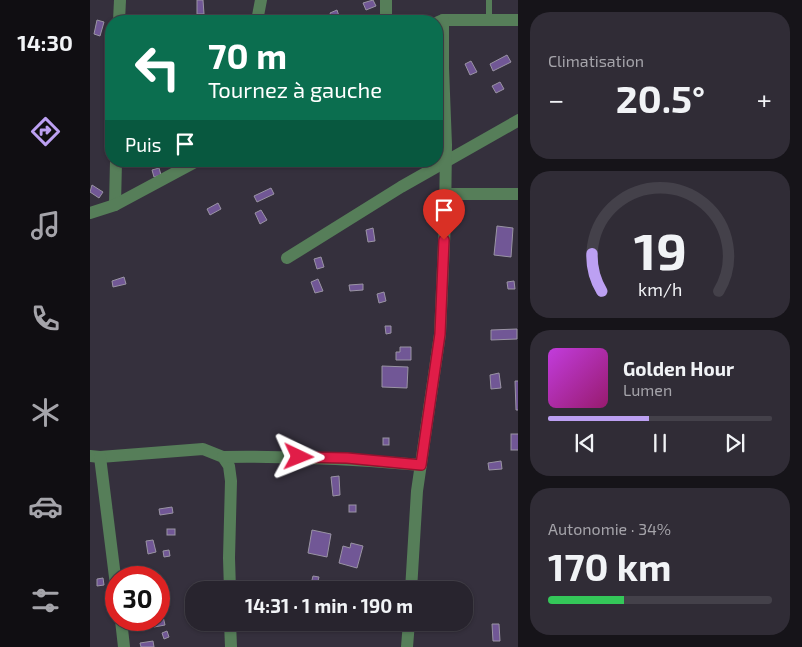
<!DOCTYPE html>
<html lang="fr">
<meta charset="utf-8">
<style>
body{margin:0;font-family:"Exo 2",sans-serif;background:#302c36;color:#f1f3f6;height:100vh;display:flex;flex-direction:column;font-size:19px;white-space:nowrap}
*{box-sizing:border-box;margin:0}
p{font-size:16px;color:#a5a4aa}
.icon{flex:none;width:28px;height:28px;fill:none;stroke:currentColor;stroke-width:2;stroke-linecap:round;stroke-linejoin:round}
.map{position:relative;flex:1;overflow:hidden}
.drawer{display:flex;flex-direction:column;gap:12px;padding:12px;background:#161419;width:284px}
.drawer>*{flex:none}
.banner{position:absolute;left:15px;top:15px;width:338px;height:152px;border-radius:20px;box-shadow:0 1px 4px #0004,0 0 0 1px #44414a;background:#0b6e4f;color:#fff;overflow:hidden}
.speed{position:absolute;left:15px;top:566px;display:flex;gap:10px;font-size:25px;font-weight:700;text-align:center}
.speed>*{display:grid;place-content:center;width:65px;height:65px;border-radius:50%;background:#28242e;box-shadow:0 1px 4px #0004,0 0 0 1px #44414a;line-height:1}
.speed .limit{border:8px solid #d22;background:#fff;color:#111}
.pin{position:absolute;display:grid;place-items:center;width:42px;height:42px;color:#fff;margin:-51px -21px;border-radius:50% 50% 50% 0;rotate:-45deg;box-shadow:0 0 5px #0007}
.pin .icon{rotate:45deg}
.me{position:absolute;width:55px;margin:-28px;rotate:92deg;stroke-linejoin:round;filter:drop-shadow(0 0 4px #0008)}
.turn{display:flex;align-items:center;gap:18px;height:105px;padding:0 20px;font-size:22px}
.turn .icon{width:65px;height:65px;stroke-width:2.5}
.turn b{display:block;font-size:35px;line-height:42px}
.then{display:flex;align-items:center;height:48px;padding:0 20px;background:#0003;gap:10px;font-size:19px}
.big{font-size:38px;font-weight:700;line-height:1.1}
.drawer .widget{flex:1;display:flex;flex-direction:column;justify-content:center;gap:8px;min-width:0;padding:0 18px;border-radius:20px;background:#302c36}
.drawer .dial{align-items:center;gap:0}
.dial svg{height:130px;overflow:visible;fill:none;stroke:#44414a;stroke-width:7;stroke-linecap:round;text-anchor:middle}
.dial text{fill:#f1f3f6;stroke:none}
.song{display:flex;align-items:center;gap:15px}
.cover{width:60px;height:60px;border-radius:8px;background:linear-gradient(135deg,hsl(290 70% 55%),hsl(320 70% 35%))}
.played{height:5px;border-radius:2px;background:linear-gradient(90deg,#bca0f2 45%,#44414a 45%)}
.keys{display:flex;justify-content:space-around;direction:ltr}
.heat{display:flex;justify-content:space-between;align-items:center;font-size:28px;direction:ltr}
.charge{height:8px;border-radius:4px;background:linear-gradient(90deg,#34c759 34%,#44414a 0)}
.trip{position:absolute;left:95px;top:581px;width:288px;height:50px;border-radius:20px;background:#28242e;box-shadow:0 1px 4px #0004,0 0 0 1px #44414a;font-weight:700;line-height:50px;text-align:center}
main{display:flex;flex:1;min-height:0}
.menu{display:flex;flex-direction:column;width:90px;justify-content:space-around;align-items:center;background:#100e12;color:#a5a4aa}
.menu .icon{width:35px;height:35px}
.menu .current{color:#bca0f2}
.menu b{font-size:22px;color:#f1f3f6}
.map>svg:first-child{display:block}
.building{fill:#715796;stroke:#9a94a4}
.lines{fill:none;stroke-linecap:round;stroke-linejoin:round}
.lane{stroke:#567e59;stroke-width:6}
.street{stroke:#567e59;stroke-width:12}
.route-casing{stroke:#92132f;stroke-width:12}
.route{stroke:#e11d48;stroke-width:9}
</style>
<main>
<nav class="menu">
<b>14:30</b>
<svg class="icon current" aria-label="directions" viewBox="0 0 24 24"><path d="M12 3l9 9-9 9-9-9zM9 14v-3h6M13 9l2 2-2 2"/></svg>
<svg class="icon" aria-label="music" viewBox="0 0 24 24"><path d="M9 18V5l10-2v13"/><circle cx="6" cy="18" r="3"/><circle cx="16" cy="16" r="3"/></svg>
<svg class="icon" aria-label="phone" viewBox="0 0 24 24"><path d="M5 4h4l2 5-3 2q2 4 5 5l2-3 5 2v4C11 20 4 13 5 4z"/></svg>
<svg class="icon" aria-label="climate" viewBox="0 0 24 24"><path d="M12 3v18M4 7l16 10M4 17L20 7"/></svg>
<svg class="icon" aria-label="car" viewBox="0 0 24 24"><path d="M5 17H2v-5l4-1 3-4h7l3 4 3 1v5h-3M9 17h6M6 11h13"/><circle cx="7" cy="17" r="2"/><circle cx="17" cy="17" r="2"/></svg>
<svg class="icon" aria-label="filters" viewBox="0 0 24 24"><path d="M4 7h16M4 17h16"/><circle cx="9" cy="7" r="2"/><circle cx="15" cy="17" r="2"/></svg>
</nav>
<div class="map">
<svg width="429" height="647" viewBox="0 0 429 647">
<rect width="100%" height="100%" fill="#35303d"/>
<!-- building -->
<g class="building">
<polygon points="107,0 113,0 114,14 107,14"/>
<polygon points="283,0 286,6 276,10 273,3"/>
<polygon points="247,10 250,19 243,21 240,13"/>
<polygon points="7,20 14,22 10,36 4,34"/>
<polygon points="417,55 421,62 403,71 400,64"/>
<polygon points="381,61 387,72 380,75 375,64"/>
<polygon points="410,82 414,89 406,93 402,86"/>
<polygon points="69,168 71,175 64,177 62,170"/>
<polygon points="2,185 13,192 9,198 0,192"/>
<polygon points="181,188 184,194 167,202 164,196"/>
<polygon points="128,203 131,209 120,215 117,209"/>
<polygon points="171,210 177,220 170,224 165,213"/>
<polygon points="407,226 423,228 421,257 404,255"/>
<polygon points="283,228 285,241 278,242 276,230"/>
<polygon points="231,257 234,267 227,269 224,259"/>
<polygon points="34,277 36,284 23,287 22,281"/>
<polygon points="228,279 233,291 225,293 221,282"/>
<polygon points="424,281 425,289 418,289 417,282"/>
<polygon points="273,284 273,290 260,291 259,285"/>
<polygon points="294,292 296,301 289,303 287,294"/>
<polygon points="295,326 301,326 301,333 296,334"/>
<polygon points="427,329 427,339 401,340 401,330"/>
<polygon points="310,347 321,347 321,360 306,360 306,352 310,352"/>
<polygon points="292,366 318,367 317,388 292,387"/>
<polygon points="409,373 411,388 401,389 400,375"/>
<polygon points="425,381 429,381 429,410 426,410"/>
<rect x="421" y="434" width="8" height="16"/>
<rect x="293" y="438" width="6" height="7"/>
<polygon points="411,461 412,469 399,470 398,463"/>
<polygon points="249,476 250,495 243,496 241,477"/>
<rect x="259" y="505" width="7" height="7"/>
<polygon points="82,507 83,513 70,515 69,509"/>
<rect x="77" y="529" width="8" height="6"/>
<polygon points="222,530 241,534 237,557 218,553"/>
<polygon points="63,540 66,552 58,554 56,541"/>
<polygon points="261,543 273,546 267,568 249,563 253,546 260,548"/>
<polygon points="79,550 80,556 74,557 73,551"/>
<polygon points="223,576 229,577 227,585 221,584"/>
<polygon points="13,578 14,585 7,586 7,579"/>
<polygon points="69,589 76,589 75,598 69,597"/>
<polygon points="72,612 75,625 64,627 62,620 69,620 69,613"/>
<polygon points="402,624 409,624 410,641 403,641"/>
<polygon points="77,631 79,637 74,639 72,633"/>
<polygon points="63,641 64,647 51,647 50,643"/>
</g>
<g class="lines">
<!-- lane -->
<polyline class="lane" points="399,0 399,20"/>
<!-- street -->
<g class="street">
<polyline points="296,0 296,21"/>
<polyline points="29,21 30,0"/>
<polyline points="167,21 171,0"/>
<polyline points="346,23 353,20 429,20"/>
<polyline points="354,194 429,194"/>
<polyline points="25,205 26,161"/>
<polyline points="0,213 25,205 107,161"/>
<polyline points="197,258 311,187 429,120"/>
<polyline points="0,456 10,457 113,449 133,457 139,466 141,481 139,558 140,590"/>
<polyline points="10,457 26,585"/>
<path d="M133,457c68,-1 131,2 198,8"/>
<polyline points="321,590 327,491 350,334 355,221 356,145 353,68 353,20"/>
<polyline points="31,620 34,647"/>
<polyline points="140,622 141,647"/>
<polyline points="317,647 319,622"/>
</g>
</g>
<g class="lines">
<defs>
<polyline id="route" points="209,457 257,458 331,465 350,334 354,240"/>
</defs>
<!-- route casing -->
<use href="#route" class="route-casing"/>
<!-- route -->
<use href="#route" class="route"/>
</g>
</svg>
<div class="speed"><div class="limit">30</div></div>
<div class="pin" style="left:354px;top:240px;background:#d93025"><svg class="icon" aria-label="arrive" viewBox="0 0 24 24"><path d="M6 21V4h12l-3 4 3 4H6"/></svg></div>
<svg class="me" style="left:209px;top:457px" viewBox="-20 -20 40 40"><path d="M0-17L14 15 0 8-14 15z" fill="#e11d48" stroke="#fff" stroke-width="4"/></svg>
<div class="trip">14:31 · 1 min · 190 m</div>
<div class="banner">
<div class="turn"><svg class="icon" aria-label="left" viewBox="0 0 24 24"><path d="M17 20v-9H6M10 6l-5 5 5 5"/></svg><div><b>70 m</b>Tournez à gauche</div></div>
<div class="then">Puis<svg class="icon" aria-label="arrive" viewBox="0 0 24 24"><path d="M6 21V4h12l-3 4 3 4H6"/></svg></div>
</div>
</div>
<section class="drawer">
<div class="widget"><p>Climatisation</p>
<div class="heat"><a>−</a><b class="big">20.5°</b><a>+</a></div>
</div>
<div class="widget dial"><svg viewBox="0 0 100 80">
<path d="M14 69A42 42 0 1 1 86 69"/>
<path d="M14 69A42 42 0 0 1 8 46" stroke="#bca0f2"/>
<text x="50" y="56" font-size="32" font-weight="700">19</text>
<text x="50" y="72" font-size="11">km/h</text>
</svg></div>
<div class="widget">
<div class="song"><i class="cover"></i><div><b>Golden Hour</b><p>Lumen</p></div></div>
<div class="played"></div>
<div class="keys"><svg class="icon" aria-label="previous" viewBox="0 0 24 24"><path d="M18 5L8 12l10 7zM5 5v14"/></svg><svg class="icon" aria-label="pause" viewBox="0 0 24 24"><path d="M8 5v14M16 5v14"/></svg><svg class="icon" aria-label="next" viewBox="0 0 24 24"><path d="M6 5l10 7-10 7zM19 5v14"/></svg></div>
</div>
<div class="widget"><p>Autonomie · 34%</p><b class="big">170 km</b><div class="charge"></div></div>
</section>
</main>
